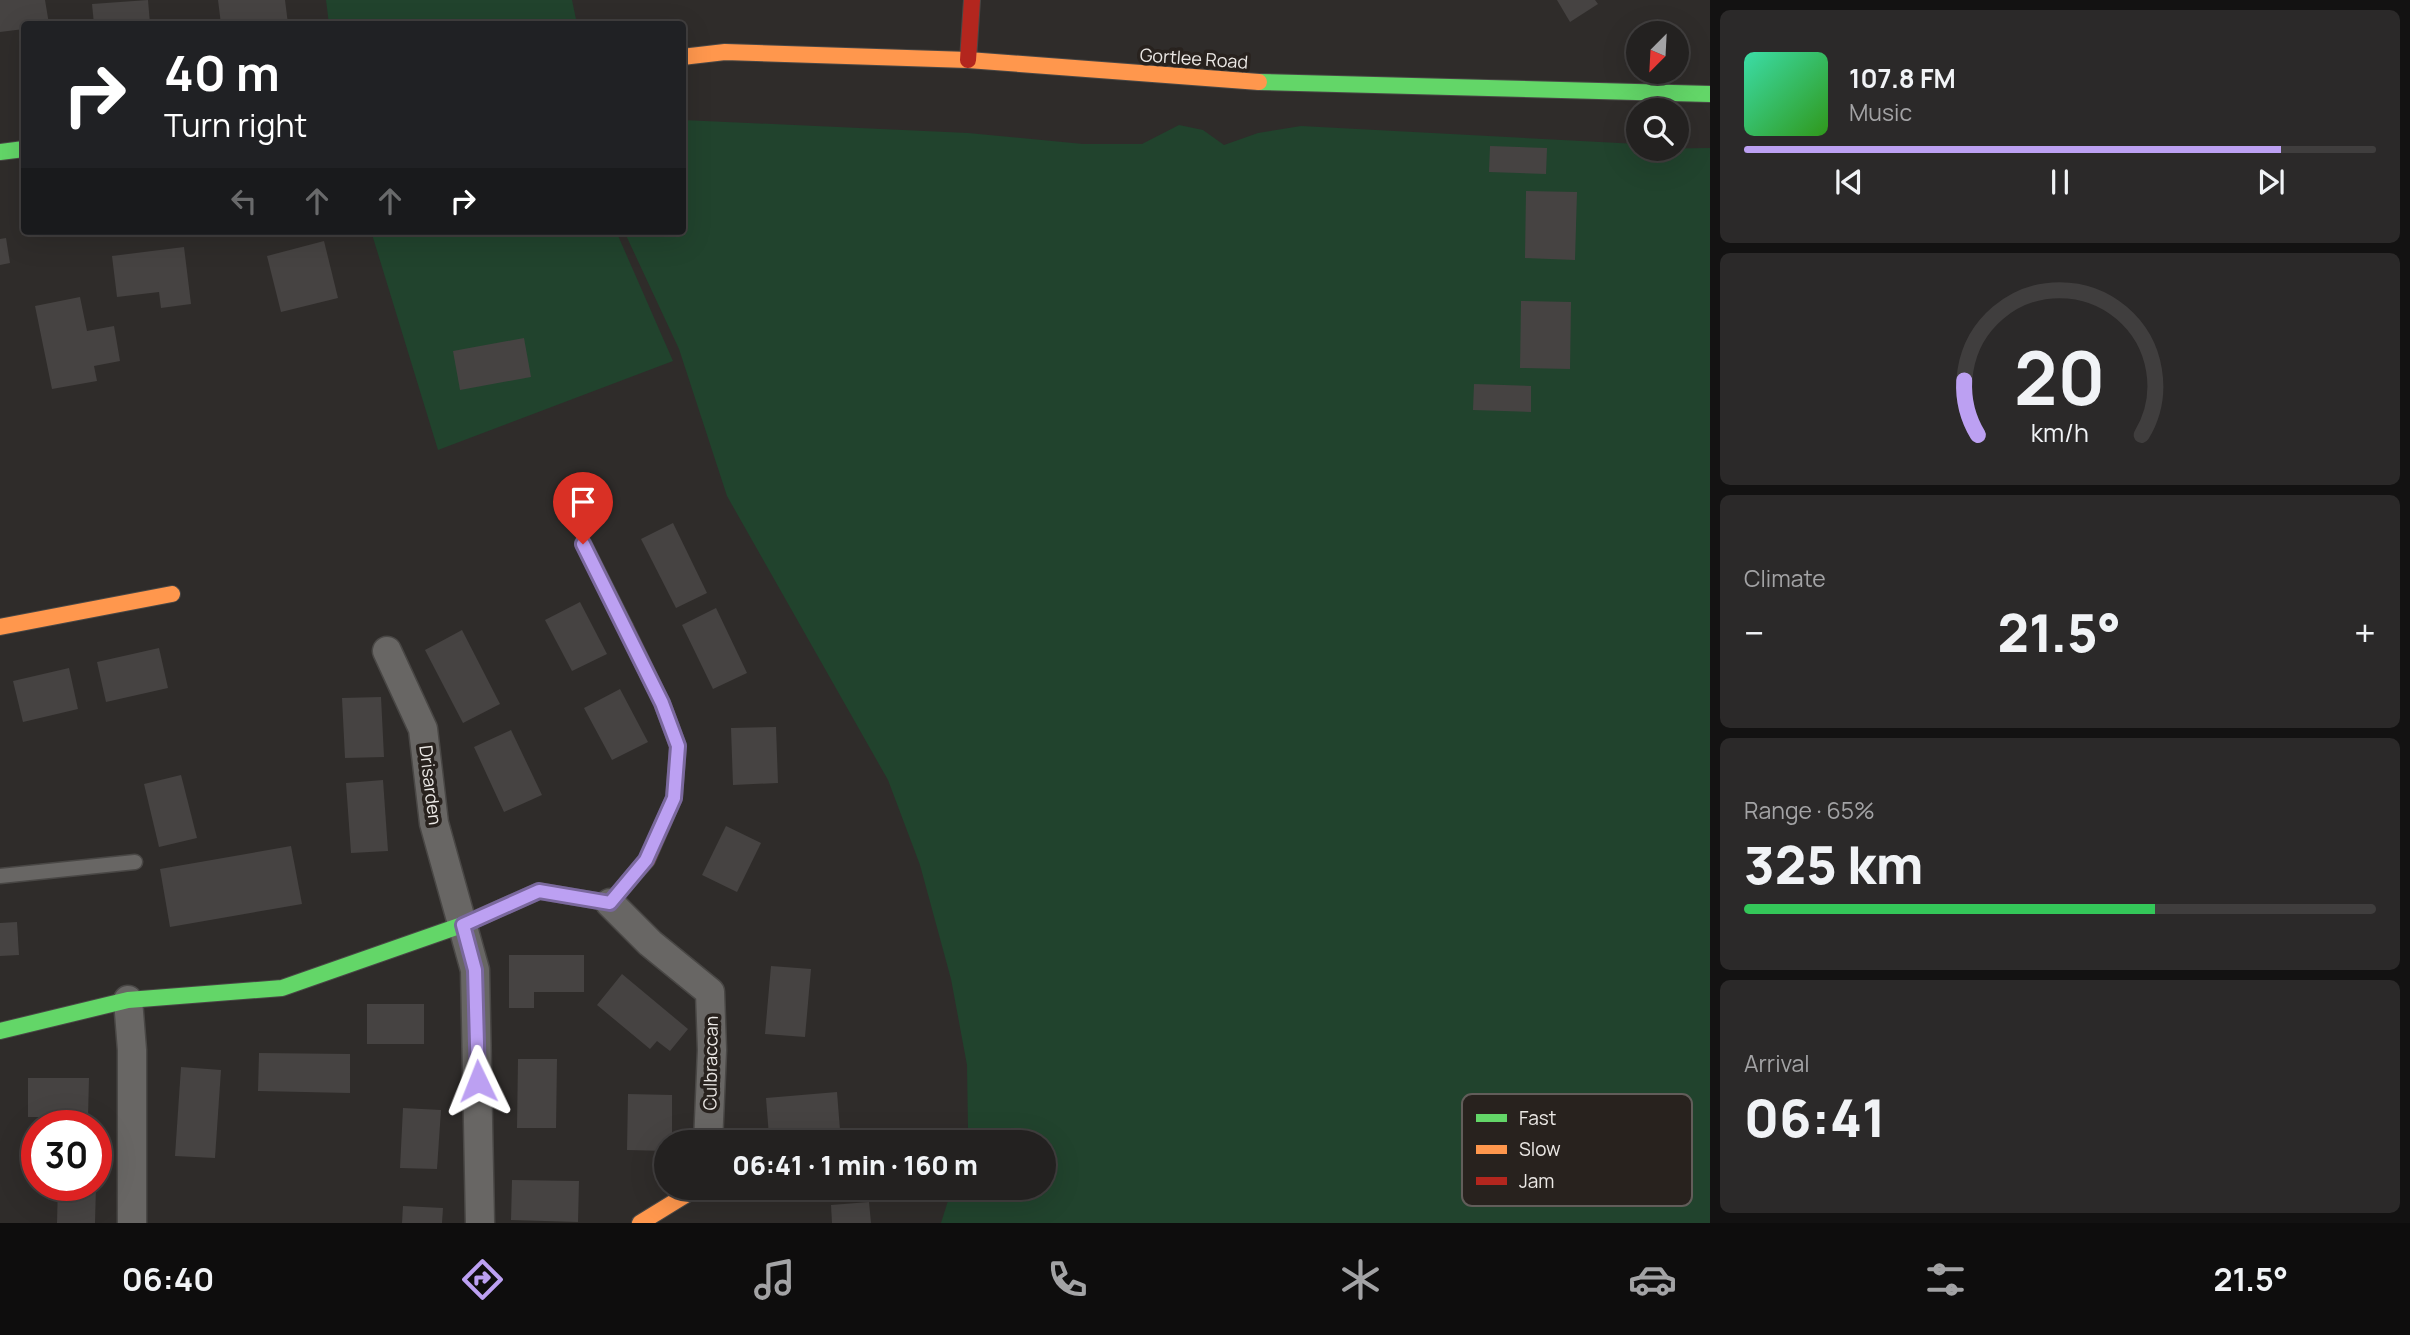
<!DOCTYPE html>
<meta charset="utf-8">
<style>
body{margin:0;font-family:Manrope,sans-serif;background:#2b2929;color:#f1f3f6;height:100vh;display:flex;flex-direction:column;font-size:26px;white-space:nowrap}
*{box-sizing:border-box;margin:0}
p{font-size:23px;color:#a3a3a5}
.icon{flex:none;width:38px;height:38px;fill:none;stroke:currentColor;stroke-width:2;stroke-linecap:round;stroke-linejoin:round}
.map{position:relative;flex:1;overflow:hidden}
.side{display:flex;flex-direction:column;gap:10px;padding:10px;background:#131212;width:700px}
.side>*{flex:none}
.banner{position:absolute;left:21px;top:21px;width:665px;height:214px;border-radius:7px;box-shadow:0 7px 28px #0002,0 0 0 2px #403e3e;background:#202124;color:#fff;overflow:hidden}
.needle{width:46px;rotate:204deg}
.tools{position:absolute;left:1626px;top:21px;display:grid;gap:14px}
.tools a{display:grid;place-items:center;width:63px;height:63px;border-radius:50%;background:#232120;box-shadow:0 7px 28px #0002,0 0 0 2px #403e3e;font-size:35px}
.speed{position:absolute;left:21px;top:1110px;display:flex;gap:14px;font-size:35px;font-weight:700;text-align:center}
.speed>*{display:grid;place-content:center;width:91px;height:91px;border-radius:50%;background:#232120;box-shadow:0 7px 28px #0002,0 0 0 2px #403e3e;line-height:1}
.speed .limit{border:10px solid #d22;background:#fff;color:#111}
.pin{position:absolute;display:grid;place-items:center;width:60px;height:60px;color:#fff;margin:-72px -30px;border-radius:50% 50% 50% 0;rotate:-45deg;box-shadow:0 0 7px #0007}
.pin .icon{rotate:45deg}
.me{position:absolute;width:77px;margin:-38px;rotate:358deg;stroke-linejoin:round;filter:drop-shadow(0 0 5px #0008)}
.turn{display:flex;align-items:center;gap:24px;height:147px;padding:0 28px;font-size:32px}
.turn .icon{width:91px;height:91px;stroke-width:2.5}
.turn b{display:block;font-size:49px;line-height:60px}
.lanes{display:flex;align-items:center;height:66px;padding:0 28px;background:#0003;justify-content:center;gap:35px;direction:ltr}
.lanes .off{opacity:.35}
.big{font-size:52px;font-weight:800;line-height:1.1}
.side .card{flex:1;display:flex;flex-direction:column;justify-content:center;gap:10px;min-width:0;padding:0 24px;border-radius:10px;background:#2b2929}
.side .dial{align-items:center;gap:0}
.dial svg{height:182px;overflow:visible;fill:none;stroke:#403e3e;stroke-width:7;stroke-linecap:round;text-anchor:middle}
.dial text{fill:#f1f3f6;stroke:none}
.song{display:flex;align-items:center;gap:21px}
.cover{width:84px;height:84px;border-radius:10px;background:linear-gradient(135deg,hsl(160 70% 55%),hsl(110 70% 35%))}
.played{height:7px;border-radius:4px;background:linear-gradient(90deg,#bca0f2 85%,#403e3e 85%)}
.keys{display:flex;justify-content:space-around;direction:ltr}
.heat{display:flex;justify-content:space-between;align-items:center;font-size:38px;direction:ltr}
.charge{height:10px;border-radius:5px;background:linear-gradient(90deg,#34c759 65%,#403e3e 0)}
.trip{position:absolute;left:654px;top:1130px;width:402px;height:70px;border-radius:35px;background:#232120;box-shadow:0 7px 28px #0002,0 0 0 2px #403e3e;font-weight:800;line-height:70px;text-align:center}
.tab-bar{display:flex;height:112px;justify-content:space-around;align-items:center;background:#0e0d0d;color:#a3a3a5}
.tab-bar .icon{width:49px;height:49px}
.tab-bar .selected{color:#bca0f2}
.tab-bar b{font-size:32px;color:#f1f3f6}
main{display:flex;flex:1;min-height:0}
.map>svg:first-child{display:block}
.green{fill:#21432d}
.building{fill:#464342}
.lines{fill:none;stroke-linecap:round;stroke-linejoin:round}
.lane-casing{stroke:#494745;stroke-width:17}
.street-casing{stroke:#494745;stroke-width:31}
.fast-casing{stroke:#494745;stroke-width:18}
.slow-casing{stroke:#494745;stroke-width:18}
.jam-casing{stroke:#494745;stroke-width:18}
.lane{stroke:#686664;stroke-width:14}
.street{stroke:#686664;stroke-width:28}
.fast{stroke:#63d668;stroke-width:16}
.slow{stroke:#ff974d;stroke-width:16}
.jam{stroke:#b3261e;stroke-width:16}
.route-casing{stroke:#7a689d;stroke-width:18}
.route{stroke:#bca0f2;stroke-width:12}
.labels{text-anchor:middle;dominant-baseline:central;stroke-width:7;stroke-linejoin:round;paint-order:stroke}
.street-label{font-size:18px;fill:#ebe8e5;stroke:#28221e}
.key{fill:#28221e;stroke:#625d5a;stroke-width:2}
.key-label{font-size:19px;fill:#ebe8e5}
</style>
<main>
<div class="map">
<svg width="1710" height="1223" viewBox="0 0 1710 1223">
<rect width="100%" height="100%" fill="#2f2c2a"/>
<!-- green -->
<g class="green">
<polygon points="326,0 572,0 577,24 329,24"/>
<polygon points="683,120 968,133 1083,144 1142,144 1179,125 1203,130 1224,145 1258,133 1301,126 1638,144 1638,149 1710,148 1710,1223 941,1223 952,1188 1045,1188 1045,1143 964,1143 968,1128 967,1065 951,979 920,865 888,780 727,496 679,349 624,231 682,231"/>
<polygon points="371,231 616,231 673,361 438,450"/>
</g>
<!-- building -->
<g class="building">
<polygon points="0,0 45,0 49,24 24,24 24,29 0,32"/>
<polygon points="148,0 150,24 94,24 92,4"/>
<polygon points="218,0 285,0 288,24 221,24"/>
<polygon points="1557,0 1595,0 1598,4 1570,22"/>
<polygon points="1490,146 1547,148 1546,174 1489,172"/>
<polygon points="1526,191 1577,192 1575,260 1525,258"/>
<polygon points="6,238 10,263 0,265 0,239"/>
<polygon points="324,241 338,298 281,312 267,256"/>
<polygon points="184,247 191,304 161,308 159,292 117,297 112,256"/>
<polygon points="80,297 87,331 114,326 120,361 94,366 97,381 52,389 35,306"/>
<polygon points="1521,301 1571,302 1570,369 1520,368"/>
<polygon points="524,338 531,377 460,390 453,351"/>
<polygon points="1474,384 1531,386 1531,412 1473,410"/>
<polygon points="673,523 707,593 676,608 641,539"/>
<polygon points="580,602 607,654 572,671 545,620"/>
<polygon points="716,608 747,673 713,689 682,625"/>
<polygon points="462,630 500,704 463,723 425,650"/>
<polygon points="159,648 168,688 106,702 97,662"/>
<polygon points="69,668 78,709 23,722 13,681"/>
<polygon points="620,689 648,742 612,760 584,708"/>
<polygon points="381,697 384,757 345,758 342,698"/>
<polygon points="776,727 778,783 733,785 731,728"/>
<polygon points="511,730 542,795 504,812 474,747"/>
<polygon points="181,775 197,838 159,847 144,784"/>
<polygon points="383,780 388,851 351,853 346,783"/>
<polygon points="726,826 761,843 737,892 702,875"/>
<polygon points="291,846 302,904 170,927 160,869"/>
<polygon points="17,922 19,955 0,956 0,923"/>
<polygon points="509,955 584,955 584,992 534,992 534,1008 509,1008"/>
<polygon points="771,966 811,969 805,1037 765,1034"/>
<polygon points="622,974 688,1029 670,1051 657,1041 650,1049 597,1005"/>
<rect x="367" y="1004" width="57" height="40"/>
<polygon points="259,1053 350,1054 350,1093 258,1091"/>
<polygon points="518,1059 557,1059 556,1128 517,1128"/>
<polygon points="181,1067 221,1070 215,1158 175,1156"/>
<polygon points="28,1078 89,1078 88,1117 28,1117"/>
<polygon points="837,1092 840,1130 769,1136 766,1098"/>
<polygon points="628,1094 672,1095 672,1143 667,1143 667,1151 627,1150"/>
<polygon points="403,1108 441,1110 437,1169 400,1168"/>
<polygon points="512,1180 579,1181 578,1222 511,1220"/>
<polygon points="58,1185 96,1185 95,1223 57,1223"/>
<polygon points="869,1202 871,1223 832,1223 831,1205"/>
<polygon points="403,1206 443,1208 442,1223 402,1223"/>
</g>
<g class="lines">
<defs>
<polyline id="lane" points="0,876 135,862"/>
<g id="street">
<polyline points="387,651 423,729 434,823 475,970 480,1223"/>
<polyline points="610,903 650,943 710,992 712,1050 708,1143"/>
<polyline points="128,1000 132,1050 132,1223"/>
</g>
<g id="fast">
<polyline points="1259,82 1710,94"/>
<polyline points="0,152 24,149"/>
<polyline points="583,543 625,627"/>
<polyline points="0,1031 128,1000 282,988 462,925 539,891 610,903 638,870"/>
</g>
<g id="slow">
<polyline points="682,57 725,52 968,60 1259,82"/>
<polyline points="0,627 172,594"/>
<polyline points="640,1223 697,1188"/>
</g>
<g id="jam">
<polyline points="968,60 972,0"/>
<polyline points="625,627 662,703 678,746 674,798 647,860 638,870"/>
</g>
</defs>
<!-- lane casing -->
<use href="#lane" class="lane-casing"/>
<!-- street casing -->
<use href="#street" class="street-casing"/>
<!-- fast casing -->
<use href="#fast" class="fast-casing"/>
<!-- slow casing -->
<use href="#slow" class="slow-casing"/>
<!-- jam casing -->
<use href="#jam" class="jam-casing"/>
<!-- lane -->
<use href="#lane" class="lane"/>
<!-- street -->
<use href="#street" class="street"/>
<!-- fast -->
<use href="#fast" class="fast"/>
<!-- slow -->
<use href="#slow" class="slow"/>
<!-- jam -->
<use href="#jam" class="jam"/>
</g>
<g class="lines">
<defs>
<polyline id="route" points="478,1081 475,970 463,925 539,891 610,903 646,860 674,798 678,746 662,703 583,544"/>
</defs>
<!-- route casing -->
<use href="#route" class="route-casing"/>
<!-- route -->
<use href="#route" class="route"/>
</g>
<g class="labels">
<!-- street labels -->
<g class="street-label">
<text transform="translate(1194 58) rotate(4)">Gortlee Road</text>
<text transform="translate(431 785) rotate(83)">Drisarden</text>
<text transform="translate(710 1063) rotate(-89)">Culbraccan</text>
</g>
</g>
<!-- legend -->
<rect x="1462" y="1094" width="230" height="112" rx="10" class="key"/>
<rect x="1476" y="1114" width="31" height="8" fill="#63d668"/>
<rect x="1476" y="1145" width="31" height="9" fill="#ff974d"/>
<rect x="1476" y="1177" width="31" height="8" fill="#b3261e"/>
<g class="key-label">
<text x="1519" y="1125">Fast</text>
<text x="1519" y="1156">Slow</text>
<text x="1519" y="1188">Jam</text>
</g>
</svg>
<div class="tools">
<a><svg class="needle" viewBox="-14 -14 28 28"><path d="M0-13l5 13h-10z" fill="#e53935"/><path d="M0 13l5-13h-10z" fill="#a3a3a5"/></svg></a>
<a><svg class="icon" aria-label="search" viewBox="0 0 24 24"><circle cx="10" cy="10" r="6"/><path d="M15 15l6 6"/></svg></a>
</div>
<div class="speed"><div class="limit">30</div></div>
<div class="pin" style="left:583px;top:544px;background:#d93025"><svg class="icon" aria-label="arrive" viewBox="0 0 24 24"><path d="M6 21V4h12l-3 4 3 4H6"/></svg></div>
<svg class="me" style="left:478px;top:1081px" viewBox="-20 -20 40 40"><path d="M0-17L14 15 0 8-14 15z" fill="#bca0f2" stroke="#fff" stroke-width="4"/></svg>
<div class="trip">06:41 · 1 min · 160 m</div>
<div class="banner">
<div class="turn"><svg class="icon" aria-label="right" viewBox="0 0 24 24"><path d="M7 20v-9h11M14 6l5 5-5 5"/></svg><div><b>40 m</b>Turn right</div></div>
<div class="lanes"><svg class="icon off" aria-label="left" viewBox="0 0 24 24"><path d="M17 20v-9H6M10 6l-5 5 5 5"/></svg><svg class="icon off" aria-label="ahead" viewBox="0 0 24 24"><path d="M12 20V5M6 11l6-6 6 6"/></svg><svg class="icon off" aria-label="ahead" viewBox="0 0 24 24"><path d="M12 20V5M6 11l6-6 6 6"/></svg><svg class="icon" aria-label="right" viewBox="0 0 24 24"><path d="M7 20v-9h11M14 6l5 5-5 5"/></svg></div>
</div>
</div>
<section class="side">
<div class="card">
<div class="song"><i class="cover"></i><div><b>107.8 FM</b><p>Music</p></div></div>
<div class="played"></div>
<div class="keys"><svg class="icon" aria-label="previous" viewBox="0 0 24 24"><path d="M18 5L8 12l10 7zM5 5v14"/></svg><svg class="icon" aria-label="pause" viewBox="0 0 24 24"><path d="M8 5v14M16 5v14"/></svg><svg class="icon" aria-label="next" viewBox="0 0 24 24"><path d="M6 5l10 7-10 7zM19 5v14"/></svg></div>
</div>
<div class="card dial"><svg viewBox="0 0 100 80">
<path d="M14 69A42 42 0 1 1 86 69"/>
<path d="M14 69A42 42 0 0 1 8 45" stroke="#bca0f2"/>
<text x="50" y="56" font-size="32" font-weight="700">20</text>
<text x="50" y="72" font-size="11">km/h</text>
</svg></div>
<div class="card"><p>Climate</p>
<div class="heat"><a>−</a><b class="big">21.5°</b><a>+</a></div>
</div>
<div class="card"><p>Range · 65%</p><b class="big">325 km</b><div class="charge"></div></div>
<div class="card"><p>Arrival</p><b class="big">06:41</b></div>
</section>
</main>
<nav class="tab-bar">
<b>06:40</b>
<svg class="icon selected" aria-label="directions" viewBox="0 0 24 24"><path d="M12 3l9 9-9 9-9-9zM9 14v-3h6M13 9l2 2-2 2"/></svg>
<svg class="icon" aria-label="music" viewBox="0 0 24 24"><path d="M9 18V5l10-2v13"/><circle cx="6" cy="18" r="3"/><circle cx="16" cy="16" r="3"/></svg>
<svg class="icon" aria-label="phone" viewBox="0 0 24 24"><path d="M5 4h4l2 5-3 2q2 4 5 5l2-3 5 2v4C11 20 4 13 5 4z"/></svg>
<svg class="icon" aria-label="climate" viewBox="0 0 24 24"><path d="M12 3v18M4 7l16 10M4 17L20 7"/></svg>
<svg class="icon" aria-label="car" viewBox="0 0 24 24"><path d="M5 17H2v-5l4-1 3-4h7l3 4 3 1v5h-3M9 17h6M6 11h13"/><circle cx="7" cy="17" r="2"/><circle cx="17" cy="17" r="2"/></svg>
<svg class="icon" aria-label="filters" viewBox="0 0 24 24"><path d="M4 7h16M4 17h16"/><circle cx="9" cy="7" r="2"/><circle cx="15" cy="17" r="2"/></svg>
<b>21.5°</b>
</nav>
